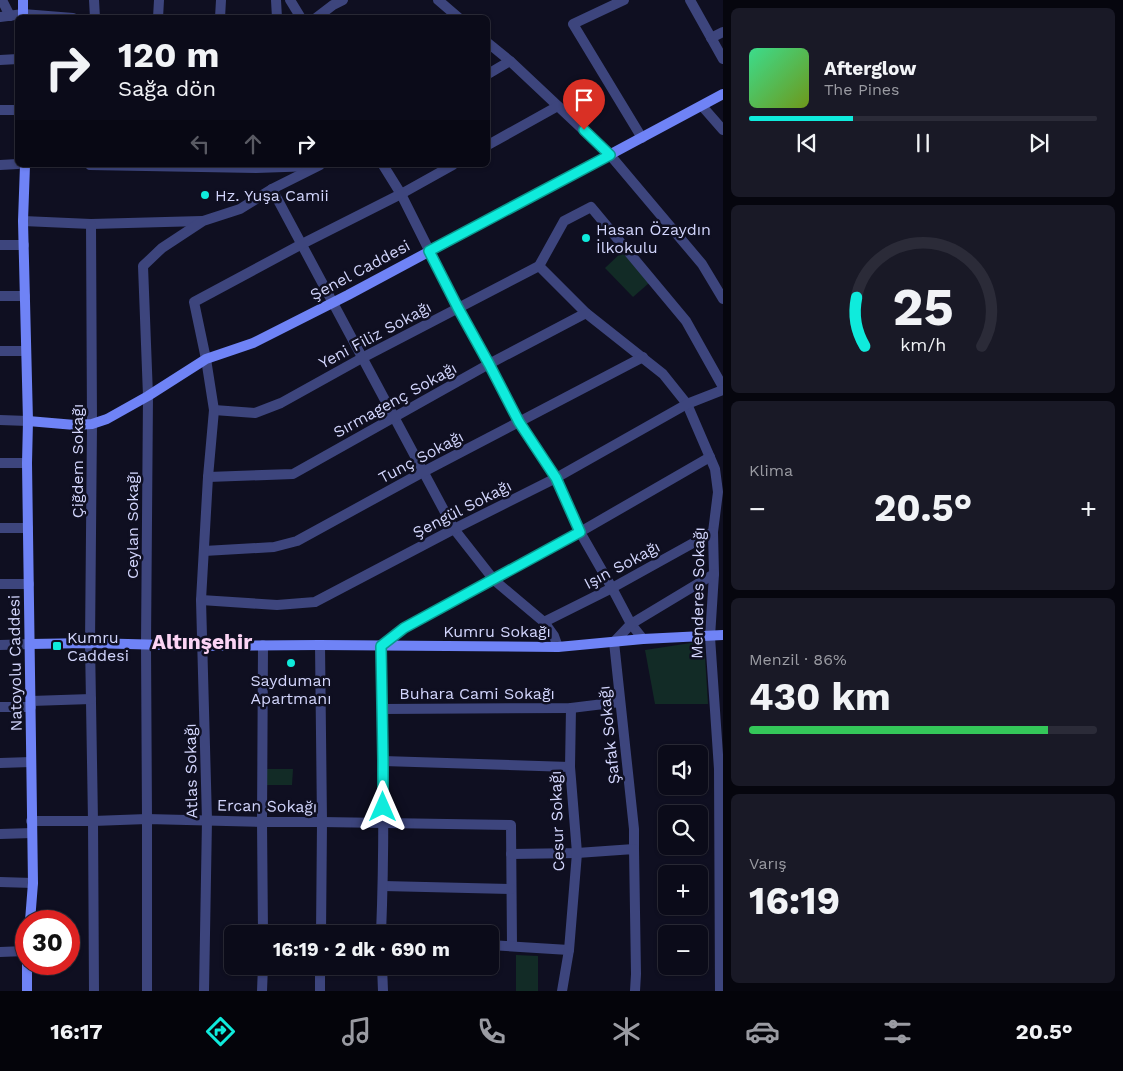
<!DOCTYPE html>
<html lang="tr">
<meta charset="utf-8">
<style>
body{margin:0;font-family:"Work Sans",sans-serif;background:#191926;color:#f1f3f6;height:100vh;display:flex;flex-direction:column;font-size:19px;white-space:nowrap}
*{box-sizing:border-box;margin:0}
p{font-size:16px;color:#9a9ba2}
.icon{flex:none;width:28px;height:28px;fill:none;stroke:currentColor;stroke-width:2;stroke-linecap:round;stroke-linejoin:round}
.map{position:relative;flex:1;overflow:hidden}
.panel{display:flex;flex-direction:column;gap:8px;padding:8px;background:#06060e;width:400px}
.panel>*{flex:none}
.guide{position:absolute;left:15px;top:15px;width:475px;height:152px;border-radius:8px;box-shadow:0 1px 4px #0004,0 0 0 1px #2b2b38;background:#0b0b19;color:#f1f3f6;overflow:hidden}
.buttons{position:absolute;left:658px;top:745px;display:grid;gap:10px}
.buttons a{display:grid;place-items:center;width:50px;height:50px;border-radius:8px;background:#0b0b19;box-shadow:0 1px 4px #0004,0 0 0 1px #2b2b38;font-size:25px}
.speed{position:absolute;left:15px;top:910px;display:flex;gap:10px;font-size:25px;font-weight:700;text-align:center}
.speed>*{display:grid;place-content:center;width:65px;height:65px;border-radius:50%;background:#0b0b19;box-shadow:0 1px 4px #0004,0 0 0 1px #2b2b38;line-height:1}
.speed .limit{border:8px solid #d22;background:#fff;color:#111}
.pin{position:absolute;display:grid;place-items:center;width:42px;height:42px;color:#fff;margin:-51px -21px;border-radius:50% 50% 50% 0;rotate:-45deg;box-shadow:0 0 5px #0007}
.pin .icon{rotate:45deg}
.me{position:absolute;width:55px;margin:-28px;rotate:0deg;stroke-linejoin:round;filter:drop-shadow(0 0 4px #0008)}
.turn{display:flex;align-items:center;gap:18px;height:105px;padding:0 20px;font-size:22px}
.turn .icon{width:65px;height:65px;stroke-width:2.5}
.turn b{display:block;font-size:35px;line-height:42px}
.lanes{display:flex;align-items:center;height:48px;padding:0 20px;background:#0003;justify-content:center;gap:25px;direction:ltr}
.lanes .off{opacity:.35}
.big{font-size:38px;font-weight:700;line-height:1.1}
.panel .widget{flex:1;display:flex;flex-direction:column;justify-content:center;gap:8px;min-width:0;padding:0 18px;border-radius:8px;background:#191926}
.panel .dial{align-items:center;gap:0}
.dial svg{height:130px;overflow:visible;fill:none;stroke:#2b2b38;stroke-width:7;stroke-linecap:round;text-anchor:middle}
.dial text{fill:#f1f3f6;stroke:none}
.song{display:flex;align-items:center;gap:15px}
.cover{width:60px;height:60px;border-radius:8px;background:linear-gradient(135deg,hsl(150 70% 55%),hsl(80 70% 35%))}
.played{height:5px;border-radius:2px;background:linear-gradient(90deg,#0febdc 30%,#2b2b38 30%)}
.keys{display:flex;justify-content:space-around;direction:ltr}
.heat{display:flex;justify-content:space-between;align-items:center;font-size:28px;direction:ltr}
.charge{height:8px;border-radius:4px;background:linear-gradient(90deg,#34c759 86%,#2b2b38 0)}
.trip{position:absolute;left:224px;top:925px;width:275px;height:50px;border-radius:8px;background:#0b0b19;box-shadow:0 1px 4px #0004,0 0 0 1px #2b2b38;font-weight:700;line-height:50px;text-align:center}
.tab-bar{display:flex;height:80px;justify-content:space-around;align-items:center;background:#04040a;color:#9a9ba2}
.tab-bar .icon{width:35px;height:35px}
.tab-bar .on{color:#0febdc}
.tab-bar b{font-size:22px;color:#f1f3f6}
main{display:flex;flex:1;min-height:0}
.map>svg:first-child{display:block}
.green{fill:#122b26}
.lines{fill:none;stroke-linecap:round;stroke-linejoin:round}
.street{stroke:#3d457d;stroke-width:10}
.secondary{stroke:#6f83f6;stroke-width:10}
.route-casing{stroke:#0a998f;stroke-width:12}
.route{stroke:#0febdc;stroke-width:9}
.poi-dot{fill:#0febdc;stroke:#0f0f21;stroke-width:2}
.labels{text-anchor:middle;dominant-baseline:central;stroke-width:5;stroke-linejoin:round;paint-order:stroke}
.poi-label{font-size:16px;fill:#d2d5fc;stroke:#0f0f21;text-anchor:start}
.street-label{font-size:16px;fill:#d2d5fc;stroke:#0f0f21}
.district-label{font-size:21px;font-weight:bold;fill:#fcd4f4;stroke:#0f0f21}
</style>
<main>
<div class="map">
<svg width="723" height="991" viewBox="0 0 723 991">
<rect width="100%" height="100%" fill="#0f0f21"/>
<!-- green -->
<g class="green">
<polygon points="622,252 649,283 633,297 605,268"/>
<polygon points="704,641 708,704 655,704 645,650"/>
<polygon points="265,769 293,769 292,785 264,785"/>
<polygon points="516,955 538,956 538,991 516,991"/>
</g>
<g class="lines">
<!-- street -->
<g class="street">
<polyline points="2,0 10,16"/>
<polyline points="94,0 95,18"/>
<polyline points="276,0 277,18"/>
<polyline points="290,0 301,18"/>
<polyline points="438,0 459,18"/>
<polyline points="624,0 573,24 642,138"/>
<polyline points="690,0 723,59"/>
<polyline points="0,17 23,14 73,18"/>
<polyline points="158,18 159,0"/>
<polyline points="220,18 221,0"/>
<polyline points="316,18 333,5 343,0"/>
<polyline points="711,38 723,32"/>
<polyline points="488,43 510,61 610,155 702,264 723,299"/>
<polyline points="0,60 18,59"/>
<polyline points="488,74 510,61"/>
<polyline points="702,106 723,130"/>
<polyline points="0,110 18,110"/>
<polyline points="488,145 558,106"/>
<polyline points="0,165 18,164"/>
<polyline points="90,165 256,168 314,166"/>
<polyline points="383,165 401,194 458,308 489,364 519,422 556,478 580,532 612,588 631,624 643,639"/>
<polyline points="272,189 454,529 494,580 544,622 554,636 558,647"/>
<polyline points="23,221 91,224 202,221"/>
<polyline points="91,224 92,424 90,643 93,821 94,991"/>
<polyline points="0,245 24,245"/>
<polyline points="539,266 586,313 663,374 687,404 715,469 718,492 713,532 714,574 710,637 719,769 720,991"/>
<polyline points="0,296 25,296"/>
<polyline points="0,351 26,351"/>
<polyline points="214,410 255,413 281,403 362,358 539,266 564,221 591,207 686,321 723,387"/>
<polyline points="0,420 28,421"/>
<polyline points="0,463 27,463"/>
<polyline points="208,477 293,474 489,364 586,313"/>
<polyline points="0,528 28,528"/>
<polyline points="204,551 274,547 297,541 423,472 643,357"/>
<polyline points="0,584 29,584"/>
<polyline points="201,600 277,605 315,602 454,529 556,478 687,404 723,390"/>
<polyline points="544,622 612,588 713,532"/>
<polyline points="0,645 30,644"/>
<polyline points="263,645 262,822 263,934"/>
<polyline points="320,645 322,822 321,934"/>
<polyline points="31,701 91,699"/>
<polyline points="0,707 31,707"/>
<polyline points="382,709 571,708 620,702"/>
<polyline points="383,761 570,767"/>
<polyline points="0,763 31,762"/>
<polyline points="31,821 93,821 147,819 262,822 322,822 511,825 512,946"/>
<polyline points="0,834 32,833"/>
<polyline points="634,849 634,829 614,642 631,624 714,574"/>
<polyline points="511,854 577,853 634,849 636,974 635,991"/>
<polyline points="0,882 33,883"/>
<polyline points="383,886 511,889"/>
<path d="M381,934c4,-96 2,-192 0,-288l23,-18 176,-96 130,-75"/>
<polyline points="490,945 569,950"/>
<polyline points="0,952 26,951"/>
<polyline points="382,966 383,991"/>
<polyline points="147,991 147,819 146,645 148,396 143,266 162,248 203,221 240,209 272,189 320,165"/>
<polyline points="204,991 207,820 201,600 208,477 214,410 206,359 194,302 302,244 401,194 453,165"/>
<polyline points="262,991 263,966"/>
<polyline points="320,991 320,966"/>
<polyline points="562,991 569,950 577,853 570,767 571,708"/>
</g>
<!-- secondary -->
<g class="secondary">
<polyline points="23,18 23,0"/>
<polyline points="25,165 23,221 28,421 27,463 33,883 30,921"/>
<polyline points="28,421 75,425 92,424 107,419 148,396 206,359 253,343 348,295 723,94"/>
<polyline points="30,644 90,643 203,646 320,645 558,647 643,639 723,635"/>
<polyline points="27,991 27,964"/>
</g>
</g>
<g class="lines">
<defs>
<polyline id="route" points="383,807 383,761 381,646 404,628 580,532 556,478 519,422 489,364 458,308 429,251 610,155 584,130"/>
</defs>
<!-- route casing -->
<use href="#route" class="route-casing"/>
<!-- route -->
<use href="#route" class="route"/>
</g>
<!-- markers -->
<g class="poi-dot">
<circle cx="205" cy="195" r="5"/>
<circle cx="586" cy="238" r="5"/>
<rect x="52" y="641" width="10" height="10" rx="2.5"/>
<circle cx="291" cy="663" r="5"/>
</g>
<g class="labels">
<!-- poi labels -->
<g class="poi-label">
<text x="215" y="195">Hz. Yuşa Camii</text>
<text x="596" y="229">Hasan Özaydın<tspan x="596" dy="18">İlkokulu</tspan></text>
<text x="67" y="637">Kumru<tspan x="67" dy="18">Caddesi</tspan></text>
<text x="291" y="680" text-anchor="middle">Sayduman<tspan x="291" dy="18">Apartmanı</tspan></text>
</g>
<!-- street labels -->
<g class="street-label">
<text transform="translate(360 270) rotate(-28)">Şenel Caddesi</text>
<text transform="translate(375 335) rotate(-28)">Yeni Filiz Sokağı</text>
<text transform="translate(395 400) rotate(-29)">Sırmagenç Sokağı</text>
<text transform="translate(421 457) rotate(-28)">Tunç Sokağı</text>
<text transform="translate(77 461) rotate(-90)">Çiğdem Sokağı</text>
<text transform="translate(462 509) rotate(-27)">Şengül Sokağı</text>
<text transform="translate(132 525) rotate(-90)">Ceylan Sokağı</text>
<text transform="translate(622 565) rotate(-28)">Işın Sokağı</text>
<text transform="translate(698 593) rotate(-89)">Menderes Sokağı</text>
<text x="497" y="631">Kumru Sokağı</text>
<text transform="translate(15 663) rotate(-91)">Natoyolu Caddesi</text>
<text x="477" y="693">Buhara Cami Sokağı</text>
<text transform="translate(609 735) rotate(-96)">Şafak Sokağı</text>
<text transform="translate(191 771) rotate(-91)">Atlas Sokağı</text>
<text transform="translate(267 806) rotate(1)">Ercan Sokağı</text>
<text transform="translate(557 821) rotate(-92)">Cesur Sokağı</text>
</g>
<!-- district labels -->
<g class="district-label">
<text x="202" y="641">Altınşehir</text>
</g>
</g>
</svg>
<div class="buttons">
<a><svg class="icon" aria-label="sound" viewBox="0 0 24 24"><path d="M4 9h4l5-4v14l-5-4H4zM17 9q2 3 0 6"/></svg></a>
<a><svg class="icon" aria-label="search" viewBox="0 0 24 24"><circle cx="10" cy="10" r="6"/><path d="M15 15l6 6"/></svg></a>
<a>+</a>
<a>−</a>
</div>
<div class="speed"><div class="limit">30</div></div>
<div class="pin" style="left:584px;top:130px;background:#d93025"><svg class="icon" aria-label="arrive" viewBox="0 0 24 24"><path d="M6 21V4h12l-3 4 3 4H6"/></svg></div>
<svg class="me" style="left:383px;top:807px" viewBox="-20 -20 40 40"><path d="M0-17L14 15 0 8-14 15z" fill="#0febdc" stroke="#fff" stroke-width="4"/></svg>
<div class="trip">16:19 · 2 dk · 690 m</div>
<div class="guide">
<div class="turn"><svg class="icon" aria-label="right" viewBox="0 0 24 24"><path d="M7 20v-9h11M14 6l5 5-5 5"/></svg><div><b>120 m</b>Sağa dön</div></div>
<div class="lanes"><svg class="icon off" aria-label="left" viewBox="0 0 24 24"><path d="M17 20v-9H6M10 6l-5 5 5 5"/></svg><svg class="icon off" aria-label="ahead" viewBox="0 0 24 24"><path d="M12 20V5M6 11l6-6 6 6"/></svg><svg class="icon" aria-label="right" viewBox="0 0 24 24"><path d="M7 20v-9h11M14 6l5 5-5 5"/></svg></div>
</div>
</div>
<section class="panel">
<div class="widget">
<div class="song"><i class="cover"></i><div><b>Afterglow</b><p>The Pines</p></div></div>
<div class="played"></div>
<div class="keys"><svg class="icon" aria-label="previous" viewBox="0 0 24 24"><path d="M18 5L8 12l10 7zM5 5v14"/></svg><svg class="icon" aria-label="pause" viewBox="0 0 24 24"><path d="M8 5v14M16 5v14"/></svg><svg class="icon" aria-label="next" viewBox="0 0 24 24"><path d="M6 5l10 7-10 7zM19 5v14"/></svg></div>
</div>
<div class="widget dial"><svg viewBox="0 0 100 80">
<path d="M14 69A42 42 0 1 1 86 69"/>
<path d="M14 69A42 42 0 0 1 9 39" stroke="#0febdc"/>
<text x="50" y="56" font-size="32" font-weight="700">25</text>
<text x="50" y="72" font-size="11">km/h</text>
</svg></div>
<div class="widget"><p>Klima</p>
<div class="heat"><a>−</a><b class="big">20.5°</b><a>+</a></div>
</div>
<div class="widget"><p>Menzil · 86%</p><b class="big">430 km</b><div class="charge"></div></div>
<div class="widget"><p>Varış</p><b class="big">16:19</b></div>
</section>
</main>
<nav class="tab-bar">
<b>16:17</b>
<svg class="icon on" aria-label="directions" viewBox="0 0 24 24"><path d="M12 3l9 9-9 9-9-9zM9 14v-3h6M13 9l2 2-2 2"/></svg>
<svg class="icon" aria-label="music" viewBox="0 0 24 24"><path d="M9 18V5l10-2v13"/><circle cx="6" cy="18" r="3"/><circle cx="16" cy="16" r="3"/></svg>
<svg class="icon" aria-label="phone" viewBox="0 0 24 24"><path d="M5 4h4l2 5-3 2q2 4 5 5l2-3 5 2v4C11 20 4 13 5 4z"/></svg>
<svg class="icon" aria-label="climate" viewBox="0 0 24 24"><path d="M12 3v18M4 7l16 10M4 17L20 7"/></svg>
<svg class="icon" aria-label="car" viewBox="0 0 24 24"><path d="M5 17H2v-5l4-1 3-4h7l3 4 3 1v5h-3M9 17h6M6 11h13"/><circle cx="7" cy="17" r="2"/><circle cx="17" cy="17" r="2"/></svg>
<svg class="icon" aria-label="filters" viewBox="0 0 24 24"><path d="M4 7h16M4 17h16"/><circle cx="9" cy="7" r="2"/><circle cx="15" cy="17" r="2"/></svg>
<b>20.5°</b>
</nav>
